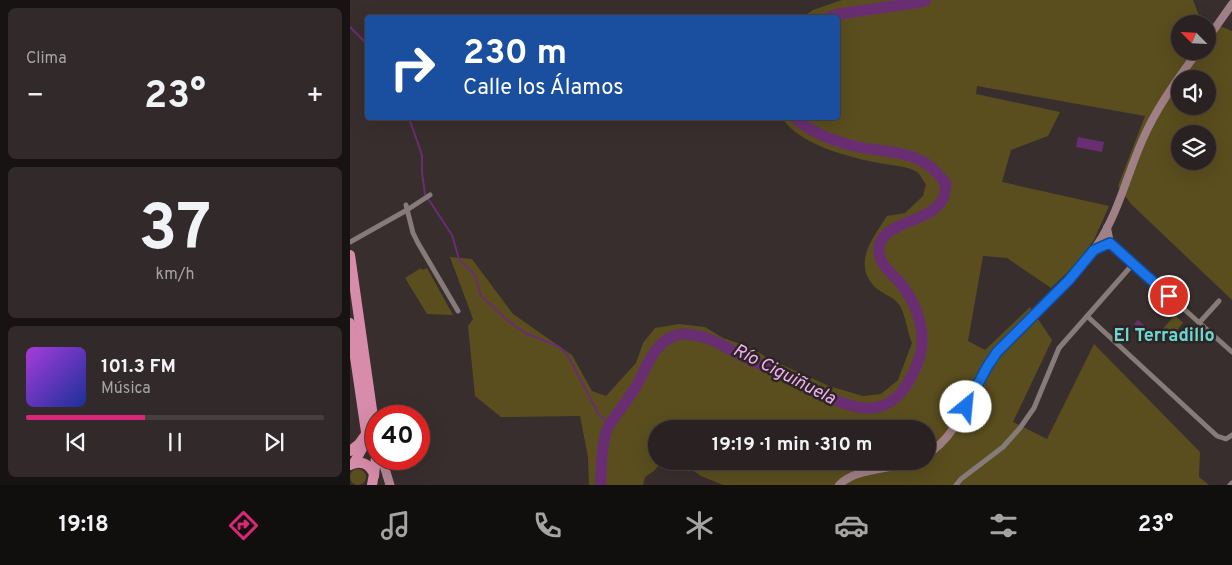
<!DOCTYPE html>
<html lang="es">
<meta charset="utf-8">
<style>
body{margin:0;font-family:Overpass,sans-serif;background:#322a2a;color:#f1f3f6;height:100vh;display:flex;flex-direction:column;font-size:19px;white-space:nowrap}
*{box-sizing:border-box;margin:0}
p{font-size:16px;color:#a5a4a5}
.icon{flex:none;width:28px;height:28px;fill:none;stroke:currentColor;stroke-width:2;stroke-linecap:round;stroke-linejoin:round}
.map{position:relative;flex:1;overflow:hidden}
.drawer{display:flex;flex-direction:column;gap:8px;padding:8px;background:#171313;width:350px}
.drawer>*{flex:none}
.hud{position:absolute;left:15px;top:15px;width:475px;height:105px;border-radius:5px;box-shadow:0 5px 20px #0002,0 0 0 1px #463f40;background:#1a4fa0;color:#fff;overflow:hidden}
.needle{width:32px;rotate:294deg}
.fabs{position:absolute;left:821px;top:15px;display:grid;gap:10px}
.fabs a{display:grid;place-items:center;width:45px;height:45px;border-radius:50%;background:#2a2222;box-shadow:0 5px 20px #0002,0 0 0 1px #463f40;font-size:25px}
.speed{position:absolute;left:15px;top:405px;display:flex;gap:10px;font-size:25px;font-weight:700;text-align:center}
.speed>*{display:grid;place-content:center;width:65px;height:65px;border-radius:50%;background:#2a2222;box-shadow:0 5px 20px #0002,0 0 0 1px #463f40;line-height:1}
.speed .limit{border:8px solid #d22;background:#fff;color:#111}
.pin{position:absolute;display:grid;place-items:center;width:42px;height:42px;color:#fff;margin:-21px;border:2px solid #fff;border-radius:50%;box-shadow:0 1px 5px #0007}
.me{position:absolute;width:55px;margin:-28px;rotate:28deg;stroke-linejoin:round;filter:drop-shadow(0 0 4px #0008)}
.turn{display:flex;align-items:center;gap:18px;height:105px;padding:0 15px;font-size:22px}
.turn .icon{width:65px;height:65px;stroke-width:2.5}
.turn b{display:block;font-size:35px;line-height:42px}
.big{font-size:38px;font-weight:700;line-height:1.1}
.drawer .card{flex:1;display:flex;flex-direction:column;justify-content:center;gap:8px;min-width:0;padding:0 18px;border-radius:8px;background:#322a2a}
.drawer .dial{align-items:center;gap:0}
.dial b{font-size:65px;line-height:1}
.song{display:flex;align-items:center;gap:15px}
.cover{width:60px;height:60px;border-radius:8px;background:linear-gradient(135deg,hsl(280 70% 55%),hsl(230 70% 35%))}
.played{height:5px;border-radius:2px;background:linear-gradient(90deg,#db2777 40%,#463f40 40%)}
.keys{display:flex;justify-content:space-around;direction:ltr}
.heat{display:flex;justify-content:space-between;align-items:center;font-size:28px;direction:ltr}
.trip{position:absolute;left:298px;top:420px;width:288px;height:50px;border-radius:25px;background:#2a2222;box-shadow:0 5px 20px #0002,0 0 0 1px #463f40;font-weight:700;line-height:50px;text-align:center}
.tabs{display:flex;height:80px;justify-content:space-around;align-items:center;background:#110e0e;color:#a5a4a5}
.tabs .icon{width:35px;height:35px}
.tabs .current{color:#db2777}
.tabs b{font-size:22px;color:#f1f3f6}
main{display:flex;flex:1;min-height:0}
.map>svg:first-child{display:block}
.green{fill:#5a4e1e;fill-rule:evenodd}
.water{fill:#692e72}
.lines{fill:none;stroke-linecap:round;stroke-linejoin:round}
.stream{stroke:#692e72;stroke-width:2}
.river{stroke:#692e72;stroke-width:11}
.street{stroke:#877b79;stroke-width:5}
.secondary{stroke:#9f8087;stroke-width:8}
.primary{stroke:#b78696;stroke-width:9}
.highway{stroke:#d78da9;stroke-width:10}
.route-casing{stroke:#114b97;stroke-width:12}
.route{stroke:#1a73e8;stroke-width:9}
.labels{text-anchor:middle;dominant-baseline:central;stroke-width:5;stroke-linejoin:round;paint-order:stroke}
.neighbourhood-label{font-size:18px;font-weight:bold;fill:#6bd8d8;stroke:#2e2523}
.water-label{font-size:18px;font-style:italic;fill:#f1b0fb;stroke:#2e2523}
</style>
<main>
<section class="drawer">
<div class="card"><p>Clima</p>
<div class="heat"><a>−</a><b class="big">23°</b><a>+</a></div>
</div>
<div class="card dial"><b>37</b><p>km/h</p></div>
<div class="card">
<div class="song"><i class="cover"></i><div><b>101.3 FM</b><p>Música</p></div></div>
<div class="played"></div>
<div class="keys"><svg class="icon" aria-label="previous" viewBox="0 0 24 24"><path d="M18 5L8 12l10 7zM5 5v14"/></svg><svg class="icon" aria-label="pause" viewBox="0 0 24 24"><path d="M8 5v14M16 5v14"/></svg><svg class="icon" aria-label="next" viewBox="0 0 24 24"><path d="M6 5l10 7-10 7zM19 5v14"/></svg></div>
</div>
</section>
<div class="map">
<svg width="882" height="485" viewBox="0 0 882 485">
<rect width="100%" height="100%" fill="#382e2d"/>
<!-- green -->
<g class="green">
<path d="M492,0h351l7,18 32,13v269l-101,-96 -13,-18 27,-70 -168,-30 -1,8 84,18 -12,24 -37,14 -9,32 107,24 -15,34 -20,26 -23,22 -44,-30 -24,-2 -15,85 17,9 45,-43 22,33 -39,82 34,17 47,-95 106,108 -1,25 10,8h-486l-22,-9 -22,-15h247v-32h-270v32h7l-9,10 -9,6 -2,8h-54l-1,-28 -8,-41 -79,1 -26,-21 -7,-70 5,-7 -23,-62 22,2 41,55 59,41 20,36 14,5 30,-33 7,-20 12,-15 24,-4 26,3 18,11 29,10 17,11 60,27 34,10 18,-2 17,-14 14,-37c-5,-11 -6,-27 -12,-37 -6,-10 -16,-11 -24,-18 -25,-24 -3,-50 11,-72l18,-3 18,-17 3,-12c-3,-3 -6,-10 -9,-12 -9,-6 -28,-7 -38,-9 -31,-6 -79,-18 -97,-45h56v-100l-36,-1 11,-7zM830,24h28v27h-28zM830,79h28v27h-28zM830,134h28v27h-28z"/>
<polygon points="71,268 72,270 77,268 103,315 77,314 55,278"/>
<polygon points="825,315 833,323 819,340 810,332"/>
<circle cx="8" cy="477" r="8"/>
</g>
<!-- water -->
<g class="water">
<polygon points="728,137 754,142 752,152 726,147"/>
<polygon points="788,320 800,330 797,335 784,324"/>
</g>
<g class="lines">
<!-- stream -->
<g class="stream">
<polyline points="0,27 18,45"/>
<polyline points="59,118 72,155 72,173 75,194 102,235 109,259 125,275 131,296 156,319 175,333 208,346 217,354 249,415 259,424"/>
</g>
<!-- river -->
<g class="river">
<polyline points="477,18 489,14 571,2 576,0"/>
<path d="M251,485c0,-16 0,-49 10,-63 8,-12 18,-23 26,-37 10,-19 19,-48 45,-51 4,-1 8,1 12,1 18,3 31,12 48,21 16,9 34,14 51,23 51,26 97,57 125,-17 10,-26 0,-57 -17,-78 -9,-11 -24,-20 -22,-37 4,-26 51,-24 64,-48 2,-4 2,-10 3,-15 -27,-39 -56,-28 -96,-39 -19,-5 -40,-14 -55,-27"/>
</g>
<!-- street -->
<g class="street">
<polyline points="56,205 63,233 68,243 108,311"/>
<polyline points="0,242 57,210 80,195"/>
<polyline points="760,243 882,352"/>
<polyline points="737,316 867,436 876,439 882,435"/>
<polyline points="849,323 869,301"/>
<polyline points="606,485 611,479 653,447 670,428 684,408 709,348 783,264"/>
<polyline points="880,485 882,483"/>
</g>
<!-- secondary -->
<g class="secondary">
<polyline points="858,38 882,4"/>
<polyline points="744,250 760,243 757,228"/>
<path d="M576,455c35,-21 44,-64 66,-96 29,-42 77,-70 105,-114 21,-31 30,-70 45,-104 14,-33 35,-61 56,-90"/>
<path d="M489,485c16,-17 51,-15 74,-24"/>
</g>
<!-- primary -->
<polyline class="primary" points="32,459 40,485"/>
<!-- highway -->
<g class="highway">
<polyline points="0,255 25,431 26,457 24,476"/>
<polyline points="0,323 16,432 14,445 4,463"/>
<polyline points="0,451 9,444 14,437"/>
<path d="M0,465c10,-5 19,-2 24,9l-2,11"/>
</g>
</g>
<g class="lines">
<defs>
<polyline id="route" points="616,407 637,367 647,352 719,280 744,250 760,243 819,296"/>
</defs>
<!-- route casing -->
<use href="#route" class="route-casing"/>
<!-- route -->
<use href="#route" class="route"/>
</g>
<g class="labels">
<!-- neighbourhood labels -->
<g class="neighbourhood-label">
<text x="814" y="336">El Terradillo</text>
</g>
<!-- water labels -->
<g class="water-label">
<text transform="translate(434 375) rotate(27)">Río Ciguiñuela</text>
</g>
</g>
</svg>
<div class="fabs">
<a><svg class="needle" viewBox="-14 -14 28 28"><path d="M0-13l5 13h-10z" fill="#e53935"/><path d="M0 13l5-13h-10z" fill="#a5a4a5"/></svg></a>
<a><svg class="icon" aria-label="sound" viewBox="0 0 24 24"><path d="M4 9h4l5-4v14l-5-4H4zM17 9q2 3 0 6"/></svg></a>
<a><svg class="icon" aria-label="layers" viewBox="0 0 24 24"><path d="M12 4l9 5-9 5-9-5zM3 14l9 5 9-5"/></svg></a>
</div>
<div class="speed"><div class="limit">40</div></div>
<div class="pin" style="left:819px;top:296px;background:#d93025"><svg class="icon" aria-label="arrive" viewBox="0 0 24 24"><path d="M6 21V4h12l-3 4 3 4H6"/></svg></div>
<svg class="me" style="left:616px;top:407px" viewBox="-20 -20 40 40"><circle r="19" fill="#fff"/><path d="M0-13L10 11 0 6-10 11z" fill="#1a73e8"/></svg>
<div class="trip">19:19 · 1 min · 310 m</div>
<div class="hud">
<div class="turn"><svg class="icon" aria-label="right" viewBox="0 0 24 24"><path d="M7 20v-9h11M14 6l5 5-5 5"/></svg><div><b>230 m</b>Calle los Álamos</div></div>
</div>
</div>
</main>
<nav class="tabs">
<b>19:18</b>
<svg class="icon current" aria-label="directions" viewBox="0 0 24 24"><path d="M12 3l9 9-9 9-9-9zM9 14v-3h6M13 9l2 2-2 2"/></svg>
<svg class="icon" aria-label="music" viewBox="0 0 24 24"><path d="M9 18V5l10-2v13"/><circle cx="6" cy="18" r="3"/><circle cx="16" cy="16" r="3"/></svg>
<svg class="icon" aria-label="phone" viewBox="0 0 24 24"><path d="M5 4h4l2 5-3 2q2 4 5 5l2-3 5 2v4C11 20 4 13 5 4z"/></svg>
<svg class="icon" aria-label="climate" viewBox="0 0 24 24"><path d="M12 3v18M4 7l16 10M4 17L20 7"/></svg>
<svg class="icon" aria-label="car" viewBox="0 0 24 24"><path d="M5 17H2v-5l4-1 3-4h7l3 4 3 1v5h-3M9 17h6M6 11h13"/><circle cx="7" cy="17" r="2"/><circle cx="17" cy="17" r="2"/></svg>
<svg class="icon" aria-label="filters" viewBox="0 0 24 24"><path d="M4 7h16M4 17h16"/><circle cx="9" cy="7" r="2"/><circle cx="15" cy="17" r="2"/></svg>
<b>23°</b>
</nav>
